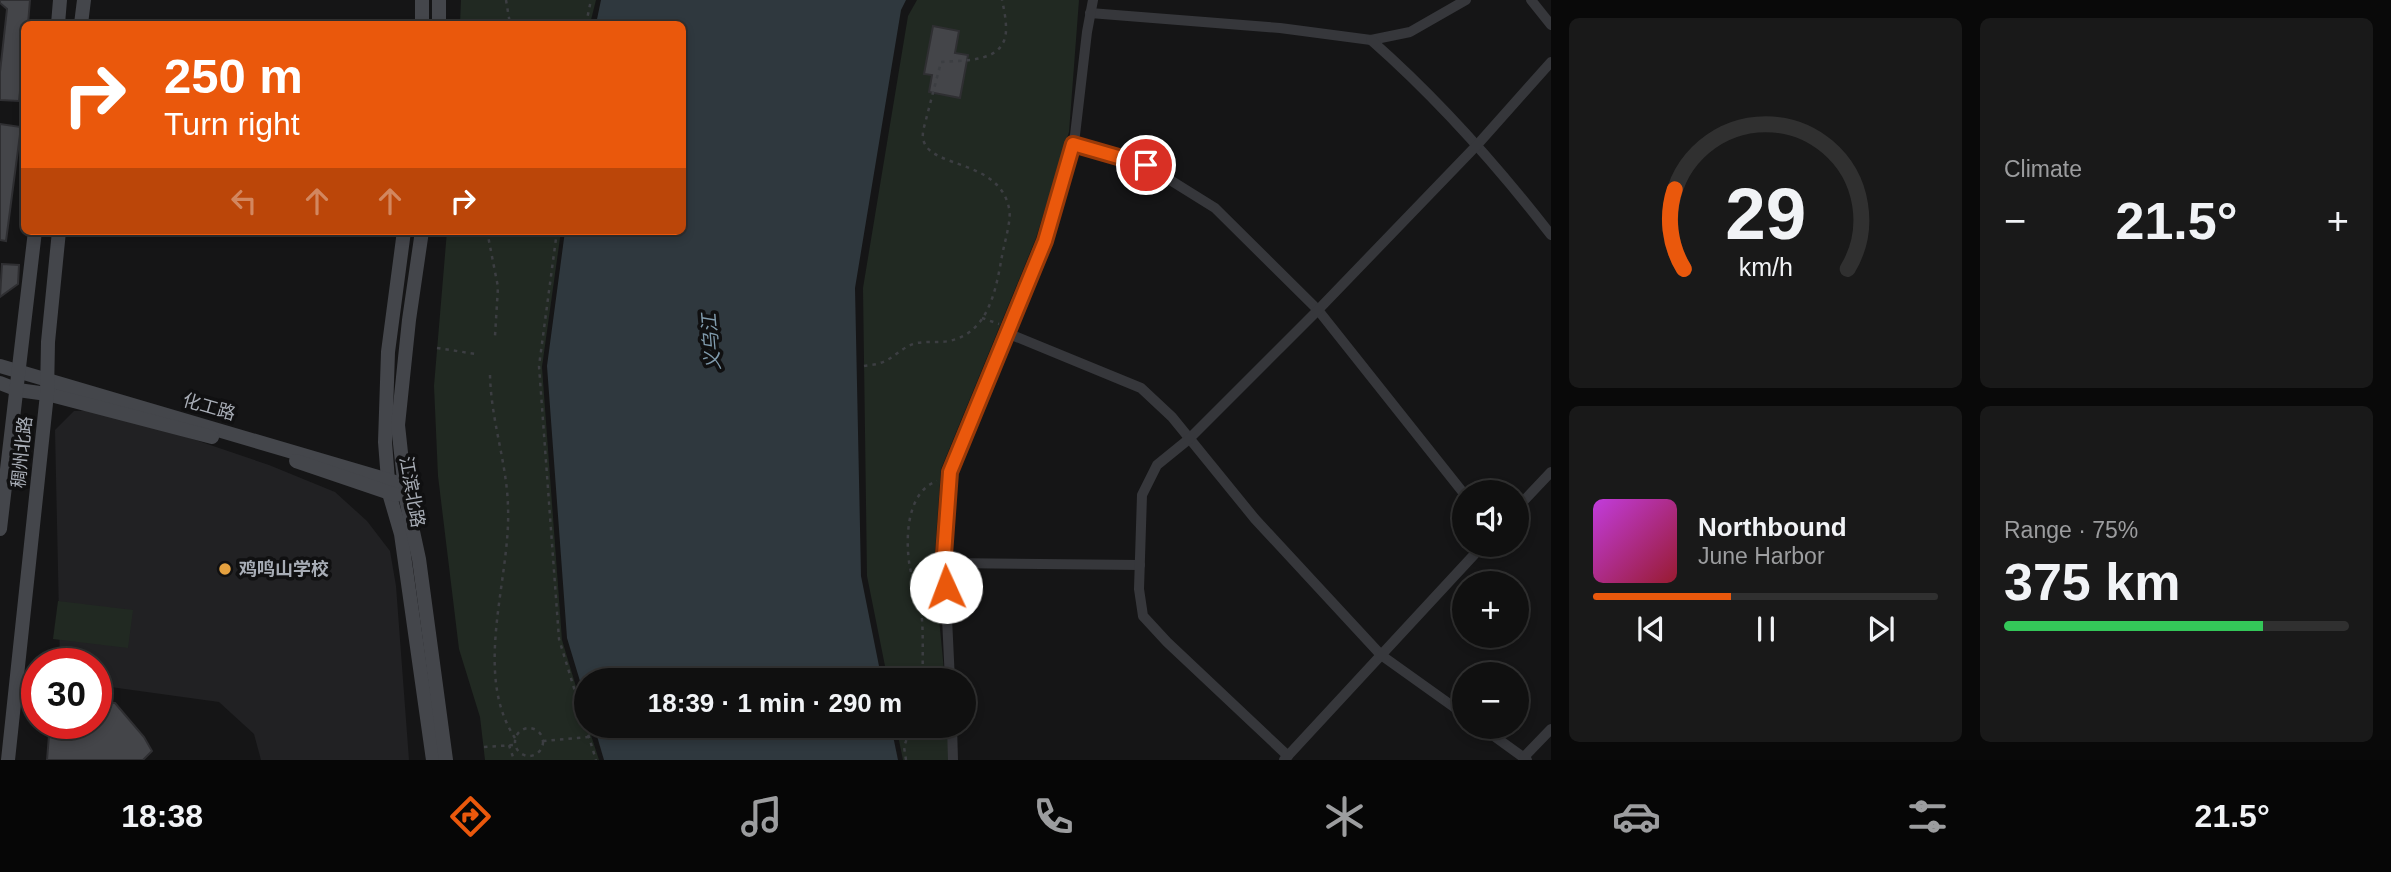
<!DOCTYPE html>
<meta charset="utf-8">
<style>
body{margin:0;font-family:Helvetica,"Noto Sans SC",sans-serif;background:#191919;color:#f1f3f6;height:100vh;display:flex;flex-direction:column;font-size:26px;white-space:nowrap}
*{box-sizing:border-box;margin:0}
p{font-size:23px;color:#9c9d9f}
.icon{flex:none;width:38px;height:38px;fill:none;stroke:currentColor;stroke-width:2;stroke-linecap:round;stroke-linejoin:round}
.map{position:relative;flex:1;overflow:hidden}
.details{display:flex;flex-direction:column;gap:18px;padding:18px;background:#090909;width:840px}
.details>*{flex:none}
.top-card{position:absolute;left:21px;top:21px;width:665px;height:214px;border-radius:10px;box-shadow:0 4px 10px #0003,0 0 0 2px #303030;background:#ea580c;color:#fff;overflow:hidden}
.tools{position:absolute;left:1452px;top:480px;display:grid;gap:14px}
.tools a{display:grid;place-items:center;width:77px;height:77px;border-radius:50%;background:#101010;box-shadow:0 4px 10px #0003,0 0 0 2px #303030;font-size:35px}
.speed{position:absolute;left:21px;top:648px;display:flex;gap:14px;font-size:35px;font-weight:700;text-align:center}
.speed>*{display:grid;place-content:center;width:91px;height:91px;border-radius:50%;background:#101010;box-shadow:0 4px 10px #0003,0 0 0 2px #303030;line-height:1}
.speed .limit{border:10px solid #d22;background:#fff;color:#111}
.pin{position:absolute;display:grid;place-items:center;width:60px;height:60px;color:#fff;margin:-30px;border:4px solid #fff;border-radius:50%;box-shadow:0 2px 7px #0007}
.me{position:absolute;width:77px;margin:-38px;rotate:358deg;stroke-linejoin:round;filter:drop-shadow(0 0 5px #0008)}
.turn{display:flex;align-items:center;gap:24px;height:147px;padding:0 28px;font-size:32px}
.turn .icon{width:91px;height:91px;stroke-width:2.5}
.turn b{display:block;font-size:49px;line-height:60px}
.lanes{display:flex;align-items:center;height:66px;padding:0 28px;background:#0003;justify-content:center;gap:35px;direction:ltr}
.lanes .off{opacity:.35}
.big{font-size:52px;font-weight:700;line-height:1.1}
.details .card{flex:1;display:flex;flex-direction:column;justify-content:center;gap:10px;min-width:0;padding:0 24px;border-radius:10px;background:#191919}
.details .dial{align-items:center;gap:0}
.dial svg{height:182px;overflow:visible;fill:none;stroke:#303030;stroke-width:7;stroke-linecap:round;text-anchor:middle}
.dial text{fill:#f1f3f6;stroke:none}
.song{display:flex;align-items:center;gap:21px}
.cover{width:84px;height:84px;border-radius:10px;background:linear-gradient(135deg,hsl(290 70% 55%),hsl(350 70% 35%))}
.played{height:7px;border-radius:4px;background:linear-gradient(90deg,#ea580c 40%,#303030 40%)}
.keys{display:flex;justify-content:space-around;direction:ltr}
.heat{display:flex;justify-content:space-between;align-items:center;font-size:38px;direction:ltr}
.charge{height:10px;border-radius:5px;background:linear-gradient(90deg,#34c759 75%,#303030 0)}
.details .tiles{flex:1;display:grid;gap:18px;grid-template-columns:repeat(2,1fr)}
.trip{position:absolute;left:574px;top:668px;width:402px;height:70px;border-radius:35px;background:#101010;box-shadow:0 4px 10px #0003,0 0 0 2px #303030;font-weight:700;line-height:70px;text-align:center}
.dock{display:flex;height:112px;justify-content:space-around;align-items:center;background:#060606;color:#9c9d9f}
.dock .icon{width:49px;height:49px}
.dock .active{color:#ea580c}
.dock b{font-size:32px;color:#f1f3f6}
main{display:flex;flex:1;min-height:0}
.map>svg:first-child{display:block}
.built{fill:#212123}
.green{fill:#212922}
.water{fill:#2f383e}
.building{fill:#444549;stroke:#2f2f32;stroke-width:2}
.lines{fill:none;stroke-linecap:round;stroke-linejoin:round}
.path{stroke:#3c3e42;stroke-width:2.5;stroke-dasharray:3.5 5;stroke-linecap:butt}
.street{stroke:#36373b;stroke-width:10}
.secondary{stroke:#44464b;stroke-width:14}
.route-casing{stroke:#983908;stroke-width:18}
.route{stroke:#ea580c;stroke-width:12}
.poi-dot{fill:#e5a13f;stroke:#101011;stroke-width:2.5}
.labels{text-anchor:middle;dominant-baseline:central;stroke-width:7;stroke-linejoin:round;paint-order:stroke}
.street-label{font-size:18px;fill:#a8adb6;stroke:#101011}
.poi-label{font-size:18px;font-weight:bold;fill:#a8adb6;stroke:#101011;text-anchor:start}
.water-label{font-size:19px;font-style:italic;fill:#819cae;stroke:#101011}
</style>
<main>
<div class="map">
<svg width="1551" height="760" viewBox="0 0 1551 760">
<rect width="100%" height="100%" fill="#151516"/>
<!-- built -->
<polygon class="built" points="107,410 269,465 335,492 367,521 390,551 396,586 409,760 261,760 254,734 219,702 96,685 96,663 60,663 55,430 74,411"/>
<!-- green -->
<g class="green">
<polygon points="461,0 596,0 590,24 460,24"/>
<polygon points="917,0 1079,0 1069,132 1036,238 941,469 934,566 945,681 888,681 867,576 863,288 908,16"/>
<polygon points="447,231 561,231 542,367 562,640 586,720 586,726 588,726 599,760 485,760 480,717 459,649 438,476 434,386"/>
<polygon points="58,601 133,610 128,648 53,639"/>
<polygon points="896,726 950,726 953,760 903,760"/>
</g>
<!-- water -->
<g class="water">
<polygon points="601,0 906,0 901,10 855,288 861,576 882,681 586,681 586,701 567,638 547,366 565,231 682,231 682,24 596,24"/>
<polygon points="594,726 891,726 898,760 604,760"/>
</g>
<!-- building -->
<g class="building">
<polygon points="0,0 30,0 28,24 24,24 24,52 19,101 0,100 0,72 7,9 0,3"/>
<polygon points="933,26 959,31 955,53 968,55 960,98 929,92 932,75 924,74"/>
<polygon points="0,124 21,127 6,241 0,240"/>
<polygon points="2,264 19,265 18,284 0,297"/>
<polygon points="96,701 115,703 144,737 152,751 143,760 47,760 50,723 96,723"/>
</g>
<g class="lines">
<!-- path -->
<g class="path">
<polyline points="506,0 510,24"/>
<polyline points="586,24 591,0"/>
<polyline points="487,231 498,287 495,336"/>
<polyline points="557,231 539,366 559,639 596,760"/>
<polyline points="982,318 999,324"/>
<polyline points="437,348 476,354"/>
<path d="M864,366c5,-1 11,-1 16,-3 14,-4 22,-17 37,-20 11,-2 22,0 32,-2 40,-8 47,-52 53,-85 2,-12 10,-37 7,-48 -10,-48 -76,-40 -85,-66 -2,-3 -1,-7 -1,-11l18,-69c25,-2 66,1 65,-34 0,-9 -2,-19 -4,-28"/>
<path d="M490,375c1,46 17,88 18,132 3,72 -36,166 7,231"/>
<path d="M923,681c-1,-24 1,-48 -2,-71 -1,-15 -8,-28 -11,-42 -5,-28 -4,-76 27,-87"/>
<circle cx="529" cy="742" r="14"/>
<polyline points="543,741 589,737"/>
<polyline points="509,745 514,760"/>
<polyline points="484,747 514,745"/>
<polyline points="906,760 904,747 911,726"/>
</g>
<!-- street -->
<g class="street">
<polyline points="1531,0 1551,25"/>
<polyline points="1090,13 1280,28 1371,40 1410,32 1466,0"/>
<path d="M1371,40c67,59 125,124 180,195"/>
<polyline points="1073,144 1146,165 1215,208 1318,310 1465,495"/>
<polyline points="1007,333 1141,388 1172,417 1255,519 1381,655 1465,715"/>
<polyline points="1517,508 1551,472"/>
<polyline points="944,563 1140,565"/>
<polyline points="950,681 944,555 950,472 1045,241 1075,135 1087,32 1093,0"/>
<polyline points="952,726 953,760"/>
<polyline points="1480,726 1527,760"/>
<polyline points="1288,756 1167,642 1143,616 1139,589 1142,495 1157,465 1189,439 1318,310 1478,144 1551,62"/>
<polyline points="1524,757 1551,729"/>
<polyline points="1284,760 1484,544"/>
</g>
<!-- secondary -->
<g class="secondary">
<polyline points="58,24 60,0"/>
<polyline points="81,24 84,0"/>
<polyline points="422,24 422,0"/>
<polyline points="439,24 439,0"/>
<polyline points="404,231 388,352 385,442 389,493 401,534 433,760"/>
<polyline points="422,231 409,320 398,425 406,499 419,559 446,760"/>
<polyline points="0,366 395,482"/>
<polyline points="0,383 18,390 47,394 212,437"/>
<polyline points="296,461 396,495"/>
<polyline points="0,529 35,231"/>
<polyline points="8,760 47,394 48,342 59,231"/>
</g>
</g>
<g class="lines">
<defs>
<polyline id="route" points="946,587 944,555 950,472 1045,241 1073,144 1146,165"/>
</defs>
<!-- route casing -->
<use href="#route" class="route-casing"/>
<!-- route -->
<use href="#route" class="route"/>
</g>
<!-- markers -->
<circle class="poi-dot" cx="225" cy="569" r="7"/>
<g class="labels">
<!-- street labels -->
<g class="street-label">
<text transform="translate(209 407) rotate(16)">化工路</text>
<text transform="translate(22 452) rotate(-84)">稠州北路</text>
<text transform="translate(412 492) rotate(80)">江滨北路</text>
</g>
<!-- poi labels -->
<g class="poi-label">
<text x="239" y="569">鸡鸣山学校</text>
</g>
<!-- water labels -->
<g class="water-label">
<text transform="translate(711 342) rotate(-95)">义乌江</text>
</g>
</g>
</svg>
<div class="tools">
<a><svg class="icon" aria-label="sound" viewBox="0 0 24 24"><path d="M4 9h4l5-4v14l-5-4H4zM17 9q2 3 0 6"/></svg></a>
<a>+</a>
<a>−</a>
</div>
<div class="speed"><div class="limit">30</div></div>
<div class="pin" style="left:1146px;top:165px;background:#d93025"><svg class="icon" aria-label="arrive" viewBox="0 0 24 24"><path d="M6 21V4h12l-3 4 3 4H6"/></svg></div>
<svg class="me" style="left:946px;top:587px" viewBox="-20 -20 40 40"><circle r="19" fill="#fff"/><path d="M0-13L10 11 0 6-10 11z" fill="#ea580c"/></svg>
<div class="trip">18:39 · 1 min · 290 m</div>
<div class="top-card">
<div class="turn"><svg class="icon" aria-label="right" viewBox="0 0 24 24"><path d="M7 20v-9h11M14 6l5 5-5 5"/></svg><div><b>250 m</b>Turn right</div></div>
<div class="lanes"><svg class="icon off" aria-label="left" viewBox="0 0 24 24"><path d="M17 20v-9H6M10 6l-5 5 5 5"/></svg><svg class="icon off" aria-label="ahead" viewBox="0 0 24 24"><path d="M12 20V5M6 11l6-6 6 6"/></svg><svg class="icon off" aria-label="ahead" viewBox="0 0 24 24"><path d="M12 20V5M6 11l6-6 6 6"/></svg><svg class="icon" aria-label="right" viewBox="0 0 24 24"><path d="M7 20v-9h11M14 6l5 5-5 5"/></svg></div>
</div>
</div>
<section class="details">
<div class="tiles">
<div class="card dial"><svg viewBox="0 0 100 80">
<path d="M14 69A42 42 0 1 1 86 69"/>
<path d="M14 69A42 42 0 0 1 10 34" stroke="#ea580c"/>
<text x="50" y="56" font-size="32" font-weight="700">29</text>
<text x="50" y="72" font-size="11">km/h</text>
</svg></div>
<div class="card"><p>Climate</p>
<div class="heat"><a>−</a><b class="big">21.5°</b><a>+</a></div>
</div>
<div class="card">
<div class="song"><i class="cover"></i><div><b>Northbound</b><p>June Harbor</p></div></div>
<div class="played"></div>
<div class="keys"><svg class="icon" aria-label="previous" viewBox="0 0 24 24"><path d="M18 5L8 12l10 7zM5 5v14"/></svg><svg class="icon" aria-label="pause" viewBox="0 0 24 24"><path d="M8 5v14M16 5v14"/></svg><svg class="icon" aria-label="next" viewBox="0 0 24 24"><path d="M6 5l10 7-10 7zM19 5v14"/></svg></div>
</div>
<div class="card"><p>Range · 75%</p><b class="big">375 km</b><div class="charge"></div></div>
</div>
</section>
</main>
<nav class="dock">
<b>18:38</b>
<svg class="icon active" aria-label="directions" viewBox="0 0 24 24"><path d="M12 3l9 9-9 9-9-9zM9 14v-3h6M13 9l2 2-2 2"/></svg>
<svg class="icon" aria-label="music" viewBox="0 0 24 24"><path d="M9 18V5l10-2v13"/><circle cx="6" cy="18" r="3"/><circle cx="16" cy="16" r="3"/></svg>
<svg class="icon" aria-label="phone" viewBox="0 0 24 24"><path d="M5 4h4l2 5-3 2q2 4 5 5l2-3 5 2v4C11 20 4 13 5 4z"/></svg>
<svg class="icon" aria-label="climate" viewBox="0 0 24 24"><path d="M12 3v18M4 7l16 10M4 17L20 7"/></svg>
<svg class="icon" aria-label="car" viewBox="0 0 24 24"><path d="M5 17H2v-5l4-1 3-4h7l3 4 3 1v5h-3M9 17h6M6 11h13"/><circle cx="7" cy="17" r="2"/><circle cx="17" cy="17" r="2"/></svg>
<svg class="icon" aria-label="filters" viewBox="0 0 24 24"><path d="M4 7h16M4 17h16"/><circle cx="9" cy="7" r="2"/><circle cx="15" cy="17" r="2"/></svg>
<b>21.5°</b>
</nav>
